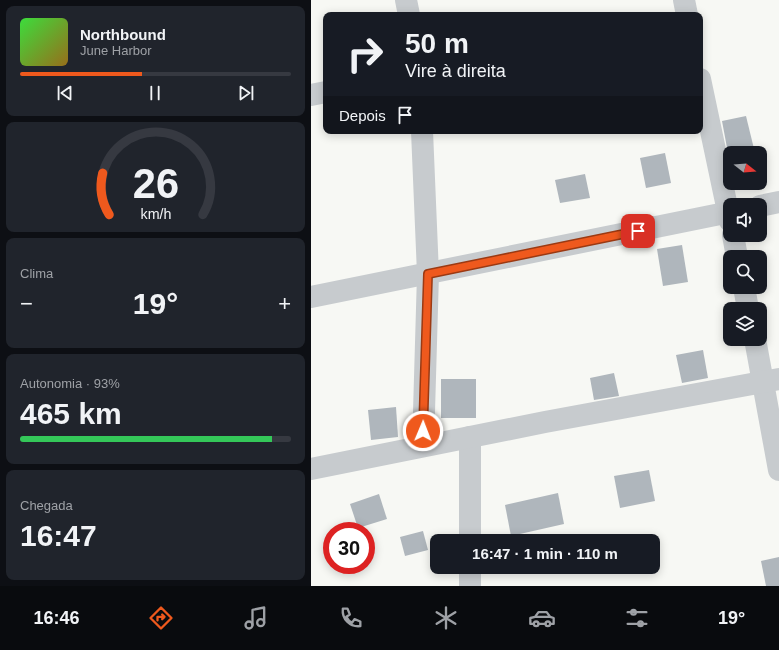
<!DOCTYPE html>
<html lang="pt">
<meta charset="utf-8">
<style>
body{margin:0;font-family:Helvetica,sans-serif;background:#20242c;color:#f1f3f6;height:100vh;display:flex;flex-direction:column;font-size:15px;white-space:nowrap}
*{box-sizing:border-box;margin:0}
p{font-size:13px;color:#9ea1a6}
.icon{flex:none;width:22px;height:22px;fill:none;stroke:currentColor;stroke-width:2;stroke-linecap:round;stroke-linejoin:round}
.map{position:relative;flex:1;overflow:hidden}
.panel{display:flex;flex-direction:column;gap:6px;padding:6px;background:#0d0f14;width:311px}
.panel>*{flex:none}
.guide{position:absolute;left:12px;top:12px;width:380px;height:122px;border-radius:8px;box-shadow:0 2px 10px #0003;background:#171b24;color:#f1f3f6;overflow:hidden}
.needle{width:26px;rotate:107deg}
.controls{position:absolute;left:412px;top:146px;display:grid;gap:8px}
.controls a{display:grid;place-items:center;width:44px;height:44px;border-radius:8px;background:#171b24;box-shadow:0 2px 10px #0003;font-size:20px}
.speed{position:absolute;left:12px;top:522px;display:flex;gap:8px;font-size:20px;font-weight:700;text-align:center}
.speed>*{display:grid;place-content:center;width:52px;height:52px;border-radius:50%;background:#171b24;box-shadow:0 2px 10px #0003;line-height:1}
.speed .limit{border:6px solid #d22;background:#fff;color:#111}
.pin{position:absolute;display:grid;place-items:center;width:34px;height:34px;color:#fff;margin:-17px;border-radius:8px;box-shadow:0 2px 6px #0006}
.me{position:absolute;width:44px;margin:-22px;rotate:1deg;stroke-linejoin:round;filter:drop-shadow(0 0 3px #0008)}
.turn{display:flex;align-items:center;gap:14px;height:84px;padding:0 16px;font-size:18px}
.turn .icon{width:52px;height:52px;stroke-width:2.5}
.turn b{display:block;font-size:28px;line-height:34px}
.then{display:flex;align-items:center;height:38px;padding:0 16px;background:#0003;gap:8px;font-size:15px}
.big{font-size:30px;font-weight:700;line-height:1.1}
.panel .tile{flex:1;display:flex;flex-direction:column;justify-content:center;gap:6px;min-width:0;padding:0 14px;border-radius:8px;background:#20242c}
.panel .dial{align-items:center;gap:0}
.dial svg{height:104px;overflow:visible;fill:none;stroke:#363941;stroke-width:7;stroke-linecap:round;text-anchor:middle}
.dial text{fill:#f1f3f6;stroke:none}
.song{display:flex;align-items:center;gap:12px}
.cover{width:48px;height:48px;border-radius:6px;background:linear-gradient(135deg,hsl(120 70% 55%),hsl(40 70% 35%))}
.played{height:4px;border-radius:2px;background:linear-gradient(90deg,#ef591d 45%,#363941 45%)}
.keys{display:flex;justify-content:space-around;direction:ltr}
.heat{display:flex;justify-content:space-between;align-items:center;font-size:22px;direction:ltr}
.charge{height:6px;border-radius:3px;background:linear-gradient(90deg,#34c759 93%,#363941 0)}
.trip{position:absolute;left:119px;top:534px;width:230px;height:40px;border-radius:8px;background:#171b24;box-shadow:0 2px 10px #0003;font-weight:700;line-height:40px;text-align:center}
.dock{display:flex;height:64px;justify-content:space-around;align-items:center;background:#090b0e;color:#9ea1a6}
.dock .icon{width:28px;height:28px}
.dock .active{color:#ef591d}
.dock b{font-size:18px;color:#f1f3f6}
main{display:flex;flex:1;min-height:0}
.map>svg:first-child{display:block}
.building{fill:#afb6bc}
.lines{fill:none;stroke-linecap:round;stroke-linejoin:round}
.minor{stroke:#c7cbce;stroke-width:22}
.route-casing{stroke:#9b3a13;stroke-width:10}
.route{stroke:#ef591d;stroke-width:7}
</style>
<main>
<section class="panel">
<div class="tile">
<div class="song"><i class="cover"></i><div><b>Northbound</b><p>June Harbor</p></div></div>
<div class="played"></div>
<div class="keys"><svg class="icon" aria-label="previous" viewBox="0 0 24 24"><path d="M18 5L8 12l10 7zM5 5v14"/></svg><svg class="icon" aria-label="pause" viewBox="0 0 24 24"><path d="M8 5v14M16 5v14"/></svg><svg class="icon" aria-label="next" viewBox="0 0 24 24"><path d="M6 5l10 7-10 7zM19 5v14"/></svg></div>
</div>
<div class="tile dial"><svg viewBox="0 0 100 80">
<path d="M14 69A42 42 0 1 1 86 69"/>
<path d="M14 69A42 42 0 0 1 9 37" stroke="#ef591d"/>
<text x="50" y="56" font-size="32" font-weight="700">26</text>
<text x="50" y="72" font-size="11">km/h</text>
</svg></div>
<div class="tile"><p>Clima</p>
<div class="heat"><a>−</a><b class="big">19°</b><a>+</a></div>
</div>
<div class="tile"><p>Autonomia · 93%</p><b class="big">465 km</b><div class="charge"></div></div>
<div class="tile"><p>Chegada</p><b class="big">16:47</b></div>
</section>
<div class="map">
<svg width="468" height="586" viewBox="0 0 468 586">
<rect width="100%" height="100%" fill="#f7f8f4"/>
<!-- building -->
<g class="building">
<polygon points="435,116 444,153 417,153 411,121"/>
<polygon points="354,153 360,183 335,188 329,158"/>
<polygon points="274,174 279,198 249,203 244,180"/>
<polygon points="371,245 377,282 352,286 346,249"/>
<polygon points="392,350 397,378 371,383 365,355"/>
<polygon points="303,373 308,396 283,400 279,378"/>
<rect x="130" y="379" width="35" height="39"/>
<polygon points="85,407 87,437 60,440 57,410"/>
<polygon points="338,470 344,501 309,508 303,476"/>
<polygon points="247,493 253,524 200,536 194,505"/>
<polygon points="68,494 76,519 47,528 39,504"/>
<polygon points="112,531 117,550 94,556 89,537"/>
<polygon points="468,557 468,586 455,586 450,561"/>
</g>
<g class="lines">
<!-- minor -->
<g class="minor">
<polyline points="95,0 98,15"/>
<polyline points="373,0 376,15"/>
<polyline points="389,79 419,221"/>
<polyline points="0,95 15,92"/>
<polyline points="111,131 117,274 112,446"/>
<polyline points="449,206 468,202"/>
<polyline points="422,235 426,257"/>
<polyline points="433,287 437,309"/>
<polyline points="0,297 419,212"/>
<polyline points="444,339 468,470"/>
<polyline points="159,437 159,541"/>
<polyline points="0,469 234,422 468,379"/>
<polyline points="159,567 159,586"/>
</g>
</g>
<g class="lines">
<defs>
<polyline id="route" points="112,431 117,274 327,231"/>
</defs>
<!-- route casing -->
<use href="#route" class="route-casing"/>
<!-- route -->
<use href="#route" class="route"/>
</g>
</svg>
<div class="controls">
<a><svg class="needle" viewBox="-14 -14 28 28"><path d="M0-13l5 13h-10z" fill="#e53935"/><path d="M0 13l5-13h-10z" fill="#9ea1a6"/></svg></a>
<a><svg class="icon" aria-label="sound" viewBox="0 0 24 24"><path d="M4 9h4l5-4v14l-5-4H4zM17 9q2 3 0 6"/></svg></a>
<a><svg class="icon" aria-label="search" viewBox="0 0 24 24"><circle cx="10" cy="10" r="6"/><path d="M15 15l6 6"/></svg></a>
<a><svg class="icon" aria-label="layers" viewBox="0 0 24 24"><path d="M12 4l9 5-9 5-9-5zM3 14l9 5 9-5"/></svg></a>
</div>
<div class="speed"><div class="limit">30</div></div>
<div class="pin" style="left:327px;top:231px;background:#d93025"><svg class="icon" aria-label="arrive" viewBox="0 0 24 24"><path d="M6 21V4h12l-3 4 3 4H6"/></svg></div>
<svg class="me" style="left:112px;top:431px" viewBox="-20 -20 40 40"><circle r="17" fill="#ef591d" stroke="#fff" stroke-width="3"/><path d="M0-11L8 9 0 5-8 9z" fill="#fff"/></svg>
<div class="trip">16:47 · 1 min · 110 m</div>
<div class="guide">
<div class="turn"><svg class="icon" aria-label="right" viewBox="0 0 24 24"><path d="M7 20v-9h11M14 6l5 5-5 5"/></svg><div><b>50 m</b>Vire à direita</div></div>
<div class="then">Depois<svg class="icon" aria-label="arrive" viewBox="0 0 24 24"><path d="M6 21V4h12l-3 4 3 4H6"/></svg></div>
</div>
</div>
</main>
<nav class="dock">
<b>16:46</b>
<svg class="icon active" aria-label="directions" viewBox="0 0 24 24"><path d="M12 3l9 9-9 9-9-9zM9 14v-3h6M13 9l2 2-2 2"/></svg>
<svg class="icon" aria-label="music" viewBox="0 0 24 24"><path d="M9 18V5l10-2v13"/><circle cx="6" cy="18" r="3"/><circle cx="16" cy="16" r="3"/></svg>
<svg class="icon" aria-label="phone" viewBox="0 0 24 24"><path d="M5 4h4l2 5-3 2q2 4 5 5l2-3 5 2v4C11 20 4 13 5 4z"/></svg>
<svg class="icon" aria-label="climate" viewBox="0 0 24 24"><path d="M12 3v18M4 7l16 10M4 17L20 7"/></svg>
<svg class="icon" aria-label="car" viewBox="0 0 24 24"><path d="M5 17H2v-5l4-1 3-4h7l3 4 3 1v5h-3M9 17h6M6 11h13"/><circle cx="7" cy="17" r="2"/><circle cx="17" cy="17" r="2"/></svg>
<svg class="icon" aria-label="filters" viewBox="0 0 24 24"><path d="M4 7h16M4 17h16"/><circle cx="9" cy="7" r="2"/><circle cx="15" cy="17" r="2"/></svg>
<b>19°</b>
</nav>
